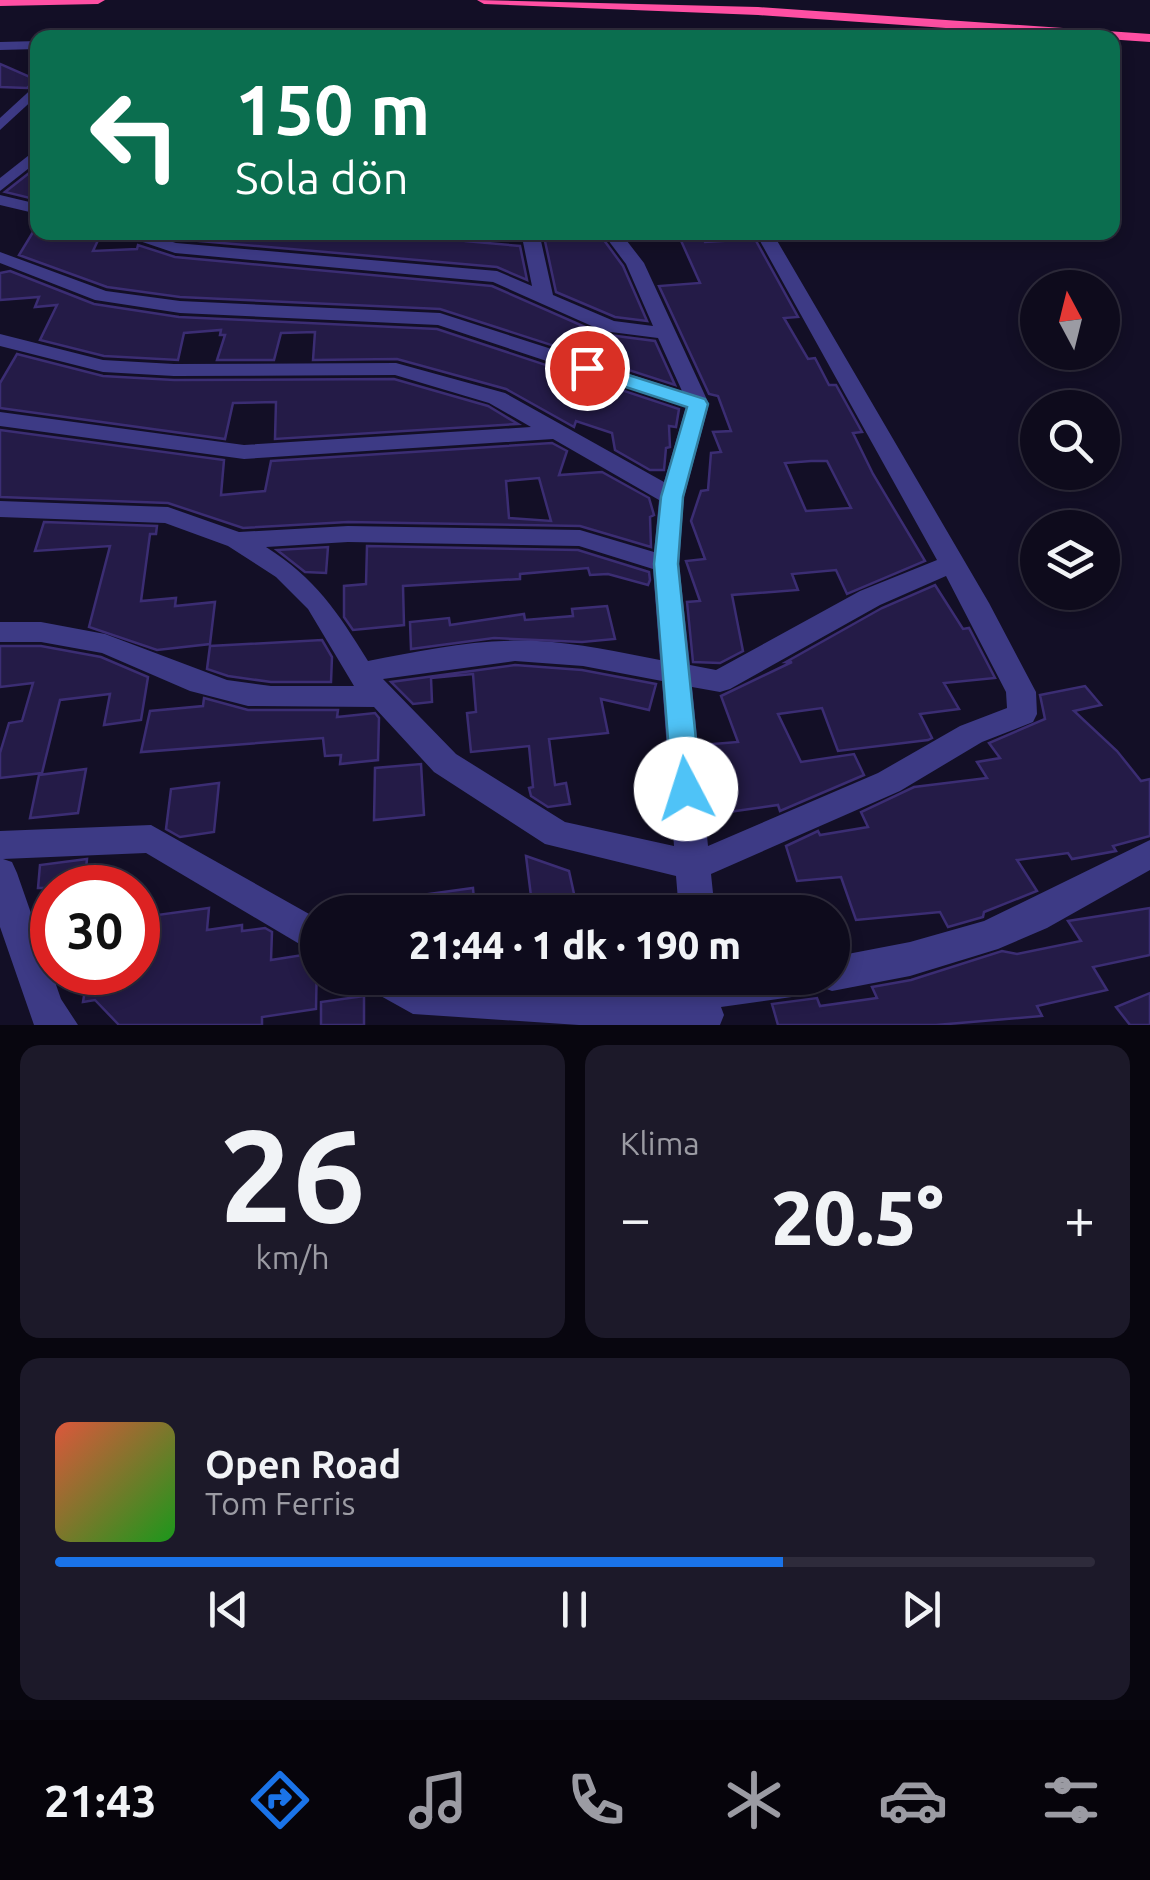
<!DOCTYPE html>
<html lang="tr">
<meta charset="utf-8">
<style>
body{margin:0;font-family:Ubuntu,sans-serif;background:#1c1929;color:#f1f3f6;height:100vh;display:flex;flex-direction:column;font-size:38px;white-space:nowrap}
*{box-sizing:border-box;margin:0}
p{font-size:32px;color:#9b9ba3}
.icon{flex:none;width:55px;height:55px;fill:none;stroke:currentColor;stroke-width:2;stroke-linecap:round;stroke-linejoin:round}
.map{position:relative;height:1025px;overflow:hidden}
.panel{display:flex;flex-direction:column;gap:20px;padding:20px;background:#08060f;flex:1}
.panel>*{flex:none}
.hud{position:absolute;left:30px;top:30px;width:1090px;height:210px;border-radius:20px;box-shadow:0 5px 15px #0003,0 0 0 2px #2e2b3b;background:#0b6e4f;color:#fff;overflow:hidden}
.needle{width:65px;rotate:353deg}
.buttons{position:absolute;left:1020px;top:270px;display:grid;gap:20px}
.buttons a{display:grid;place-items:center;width:100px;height:100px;border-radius:50%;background:#0e0b1c;box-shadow:0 5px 15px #0003,0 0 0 2px #2e2b3b;font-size:50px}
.speed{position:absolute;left:30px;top:865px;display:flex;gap:20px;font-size:50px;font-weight:700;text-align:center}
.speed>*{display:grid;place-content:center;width:130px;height:130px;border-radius:50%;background:#0e0b1c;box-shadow:0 5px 15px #0003,0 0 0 2px #2e2b3b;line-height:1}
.speed .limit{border:15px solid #d22;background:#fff;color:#111}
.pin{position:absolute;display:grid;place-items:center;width:85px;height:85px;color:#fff;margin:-42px;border:5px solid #fff;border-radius:50%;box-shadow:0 2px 10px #0007}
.me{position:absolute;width:110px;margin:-55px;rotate:355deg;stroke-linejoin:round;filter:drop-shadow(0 0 8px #0008)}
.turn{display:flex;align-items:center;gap:35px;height:210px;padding:0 40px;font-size:45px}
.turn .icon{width:130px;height:130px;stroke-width:2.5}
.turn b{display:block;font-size:70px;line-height:85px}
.big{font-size:75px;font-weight:800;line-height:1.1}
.panel .tile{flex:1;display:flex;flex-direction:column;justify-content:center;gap:15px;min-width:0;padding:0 35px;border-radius:20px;background:#1c1929}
.panel .dial{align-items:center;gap:0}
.dial b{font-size:130px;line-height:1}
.song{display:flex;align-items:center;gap:30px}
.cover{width:120px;height:120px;border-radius:15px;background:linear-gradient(135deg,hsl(10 70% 55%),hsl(120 70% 35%))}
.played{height:10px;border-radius:5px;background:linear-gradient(90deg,#1a73e8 70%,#2e2b3b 70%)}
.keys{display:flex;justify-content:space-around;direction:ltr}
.heat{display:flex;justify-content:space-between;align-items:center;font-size:55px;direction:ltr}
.panel .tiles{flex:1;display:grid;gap:20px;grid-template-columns:1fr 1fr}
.tile:last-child{grid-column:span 2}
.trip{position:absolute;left:300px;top:895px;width:550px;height:100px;border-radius:50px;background:#0e0b1c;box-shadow:0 5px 15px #0003,0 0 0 2px #2e2b3b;font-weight:800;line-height:100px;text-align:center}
.menu{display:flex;height:160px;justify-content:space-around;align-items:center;background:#06040b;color:#9b9ba3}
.menu .icon{width:70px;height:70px}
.menu .current{color:#1a73e8}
.menu b{font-size:45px;color:#f1f3f6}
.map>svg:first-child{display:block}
.building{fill:#241b47;stroke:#3b2d73;stroke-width:2.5;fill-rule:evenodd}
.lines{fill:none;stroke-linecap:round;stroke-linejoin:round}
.minor{fill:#3d3a85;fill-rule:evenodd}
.highway{fill:#ff4fa3;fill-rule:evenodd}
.route{fill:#4fc3f7;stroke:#337fa1;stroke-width:2.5}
</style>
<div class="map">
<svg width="1150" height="1025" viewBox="0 0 1150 1025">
<rect width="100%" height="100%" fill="#130f26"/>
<!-- building -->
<g class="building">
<polygon points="0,64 37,80 27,88 0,87"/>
<polygon points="38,166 38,200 5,192"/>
<polygon points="33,232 57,232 53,239 100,236 93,251 137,249 138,245 175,257 492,286 601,334 655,341 675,385 440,309 180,297 107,287 19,255"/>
<polygon points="155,232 449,234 465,241 520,246 527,280 497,267 177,239"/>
<polygon points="543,232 598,232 623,266 647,321 615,317 556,292"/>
<path d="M701,233l4,9 50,-3 43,78 -14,1 24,41 7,-1 14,27h7l26,47 -9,1 20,41 52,87 -78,33 -11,-24 -44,4 6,16 -66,5 11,56 -23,12 -27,-1 -6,-60 13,-1 -14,-40 19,-2 -14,-38 10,-30 7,-1 3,-37 10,-1 -8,-20 18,-1 -13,-35 -9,-2 -50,-108 41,-3 -22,-49zM811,461h16l24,47 -45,3 -21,-48z"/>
<polygon points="10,271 94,304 179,317 437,329 679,409 676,427 669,426 670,447 666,448 664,470 650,470 615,450 612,433 576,421 574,427 506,389 397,359 313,360 315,332 281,333 274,360 217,360 225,335 220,335 221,330 184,333 178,360 104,356 40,340 57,305 35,307 39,297 0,300 0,273"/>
<polygon points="17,354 103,376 174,380 394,379 488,406 518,424 275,439 276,402 233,403 225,439 0,408 0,383"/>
<path d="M0,430l224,30 -3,35 44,-4 6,-30 281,-18 15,8 -8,24 43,-3 47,26 5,17 -4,2 1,30 -71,-21 -232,-4 -105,6 -75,-25 -168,-6zM539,478l12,43 -42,-3 -3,-37z"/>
<polygon points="44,522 157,526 156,534 150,534 141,601 176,598 175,606 215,602 210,644 157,650 89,627 110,546 35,551"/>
<polygon points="367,546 578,550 649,572 650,580 648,585 608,574 590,575 588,568 520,574 520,579 403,586 404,625 353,630 344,617 344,586 366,584"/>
<polygon points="328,547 326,573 305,572 277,550"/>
<polygon points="935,585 963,629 969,628 995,678 944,683 959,709 920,714 932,738 928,740 838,751 822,708 778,714 801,762 854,754 864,775 780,811 778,805 714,814 706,788 702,745 738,742 721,696 792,662 786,662 882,608"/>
<polygon points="607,606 615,639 582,642 494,638 411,649 410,622 449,618 450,625 524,614 525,620 573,616 572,609"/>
<polygon points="322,640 332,657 331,682 271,682 228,676 207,669 210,646"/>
<polygon points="0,646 41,646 101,657 148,677 141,720 104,725 110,694 60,700 42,773 0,778 0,753 9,723 22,721 33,683 0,687"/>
<polygon points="515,665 582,670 656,684 649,710 601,699 608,733 549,739 555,785 566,783 570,804 548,807 531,796 529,788 533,787 529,746 471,752 467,713 476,712 473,674 431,678 432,702 413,704 391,682"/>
<polygon points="1085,686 1101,705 1074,711 1117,751 1141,781 1150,779 1150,836 1113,846 1116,851 1072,859 1068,853 1017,860 1037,891 984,912 983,917 948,927 940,912 856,920 841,877 797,881 786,846 818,831 820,835 868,827 861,812 914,787 987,778 977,762 1000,758 989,743 1045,719 1040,695"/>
<polygon points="204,698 248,710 338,710 337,717 375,713 379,718 378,760 340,764 341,755 325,756 323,738 141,752 150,711 203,706"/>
<polygon points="421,764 424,815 374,820 375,768"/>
<polygon points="86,769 78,813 30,818 39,775"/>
<polygon points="219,783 214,832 180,837 166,829 171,789"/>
<polygon points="526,856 569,871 578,912 533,912"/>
<polygon points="87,859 84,888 38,888 40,865"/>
<polygon points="473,888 475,912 422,912 421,895"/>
<polygon points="209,908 207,930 242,925 242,931 265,928 272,932 271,960 309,954 317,958 316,1009 262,1017 262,1025 119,1025 95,1000 83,1002 88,972 138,972 138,945 154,943 157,915"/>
<polygon points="1150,908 1150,955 1093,967 1107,990 1037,1006 1042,1016 936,1025 778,1025 772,1004 817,998 820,1006 877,998 872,987 911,980 1002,951 1017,954 1081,941 1068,921"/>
<polygon points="1150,993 1150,1025 1130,1025 1116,1007"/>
<polygon points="364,996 364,1025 321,1025 321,1002"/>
</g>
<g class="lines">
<!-- minor -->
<g class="minor">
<polygon points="38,41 38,49 0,50 0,42"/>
<polygon points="38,83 38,95 0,130 0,118"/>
<polygon points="38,148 38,161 0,191 0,178"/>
<polygon points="0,195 38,204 38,214 0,205"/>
<path d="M113,232h28l35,11 321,28 35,15 -9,-44 -58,-5 -8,-5h82l14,63 61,26 39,5 -27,-62 -24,-32h18l24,31 65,141 -25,93 -5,67 11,101 26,5 144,-79 77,-31 -182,-328h17l217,371 47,89 1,22 -4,8 -51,20 -82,49 -189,83 4,38h-36l-3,-36 -131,-32 -111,-72 -60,-65 -126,-1 -58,-15 -88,-38 -61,-11h-41v-20h41l64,12 122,46 44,6h83l-46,-77 -32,-32 -48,-31 -63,-23 -165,-6v-16l168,6 71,25 109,-6 232,4 74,22 5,-52 -106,-61 -309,20 -244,-33v-14l244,33 287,-18 -42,-24 -94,-28 -221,1 -71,-4 -103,-26v-12l103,26 71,4 222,-1 109,30 159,89 22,-75 -248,-82 -258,-12 -85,-13 -95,-37v-11l106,39 74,10 260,12 242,78 -24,-53 -55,-7 -110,-49 -318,-29zM348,542l231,4 74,23 7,91c-41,-8 -82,-17 -123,-19 -57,-3 -114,9 -169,20 -31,-50 -52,-82 -102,-114zM946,576l60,116 1,16 -47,18 -82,47 -170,73 -16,-159 28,5 10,-3 150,-84zM515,661l68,5 79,15 12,165 -109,-24 -109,-68 -73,-75z"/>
<polygon points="151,825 318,919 318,955 146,853 3,859 12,862 17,873 61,999 78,1025 34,1025 0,927 0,831"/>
<polygon points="1150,840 1150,870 1047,928 998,949 910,976 832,991 821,987 806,995 721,1007 724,1015 720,1025 579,1025 413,1014 370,990 364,978 417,978 685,995 690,979 694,978 832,978 832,957 910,942 984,921"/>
</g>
<!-- highway -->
<g class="highway">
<polygon points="0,0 105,0 98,4 0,6"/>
<polygon points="477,0 758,7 1150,34 1150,42 758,15 484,4"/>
</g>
</g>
<!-- route -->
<polygon class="route" points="587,362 705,399 708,404 683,497 678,564 701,789 697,797 686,801 676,797 672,789 654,564 661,497 687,407 580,372 580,363"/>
</svg>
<div class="buttons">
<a><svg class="needle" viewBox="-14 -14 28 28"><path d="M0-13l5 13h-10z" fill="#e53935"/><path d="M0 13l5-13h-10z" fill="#9b9ba3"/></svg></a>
<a><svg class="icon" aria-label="search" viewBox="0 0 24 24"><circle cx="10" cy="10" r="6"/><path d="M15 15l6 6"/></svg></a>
<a><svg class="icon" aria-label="layers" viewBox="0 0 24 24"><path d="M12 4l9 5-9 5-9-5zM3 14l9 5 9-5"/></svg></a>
</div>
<div class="speed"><div class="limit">30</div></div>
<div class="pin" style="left:587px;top:368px;background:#d93025"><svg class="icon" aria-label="arrive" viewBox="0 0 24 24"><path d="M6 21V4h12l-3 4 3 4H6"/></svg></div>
<svg class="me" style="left:686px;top:789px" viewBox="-20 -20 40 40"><circle r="19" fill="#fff"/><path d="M0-13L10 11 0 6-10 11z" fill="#4fc3f7"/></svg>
<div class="trip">21:44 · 1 dk · 190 m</div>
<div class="hud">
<div class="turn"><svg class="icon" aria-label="left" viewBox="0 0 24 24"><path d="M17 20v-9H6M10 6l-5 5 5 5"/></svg><div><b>150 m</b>Sola dön</div></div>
</div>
</div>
<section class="panel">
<div class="tiles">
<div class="tile dial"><b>26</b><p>km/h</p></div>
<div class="tile"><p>Klima</p>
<div class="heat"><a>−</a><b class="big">20.5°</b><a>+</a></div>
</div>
<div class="tile">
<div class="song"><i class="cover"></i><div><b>Open Road</b><p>Tom Ferris</p></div></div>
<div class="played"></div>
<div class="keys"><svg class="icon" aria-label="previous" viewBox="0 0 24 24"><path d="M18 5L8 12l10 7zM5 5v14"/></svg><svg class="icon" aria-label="pause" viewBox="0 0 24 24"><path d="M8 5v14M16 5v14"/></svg><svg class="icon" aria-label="next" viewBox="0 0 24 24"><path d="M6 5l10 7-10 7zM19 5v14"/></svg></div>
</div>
</div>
</section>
<nav class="menu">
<b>21:43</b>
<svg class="icon current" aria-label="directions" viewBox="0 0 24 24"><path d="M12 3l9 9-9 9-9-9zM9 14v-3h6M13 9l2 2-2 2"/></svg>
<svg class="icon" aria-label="music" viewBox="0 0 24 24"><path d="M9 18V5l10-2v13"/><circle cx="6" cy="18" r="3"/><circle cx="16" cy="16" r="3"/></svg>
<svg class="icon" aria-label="phone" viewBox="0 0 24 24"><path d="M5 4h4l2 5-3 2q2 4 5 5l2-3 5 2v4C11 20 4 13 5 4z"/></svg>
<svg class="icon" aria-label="climate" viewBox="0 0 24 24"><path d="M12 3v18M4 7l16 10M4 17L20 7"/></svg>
<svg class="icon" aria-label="car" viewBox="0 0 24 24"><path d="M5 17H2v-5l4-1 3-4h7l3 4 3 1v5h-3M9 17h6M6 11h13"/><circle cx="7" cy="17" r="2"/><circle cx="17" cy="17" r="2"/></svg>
<svg class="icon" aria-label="filters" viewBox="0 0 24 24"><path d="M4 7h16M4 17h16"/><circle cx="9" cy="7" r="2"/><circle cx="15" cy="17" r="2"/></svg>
</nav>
